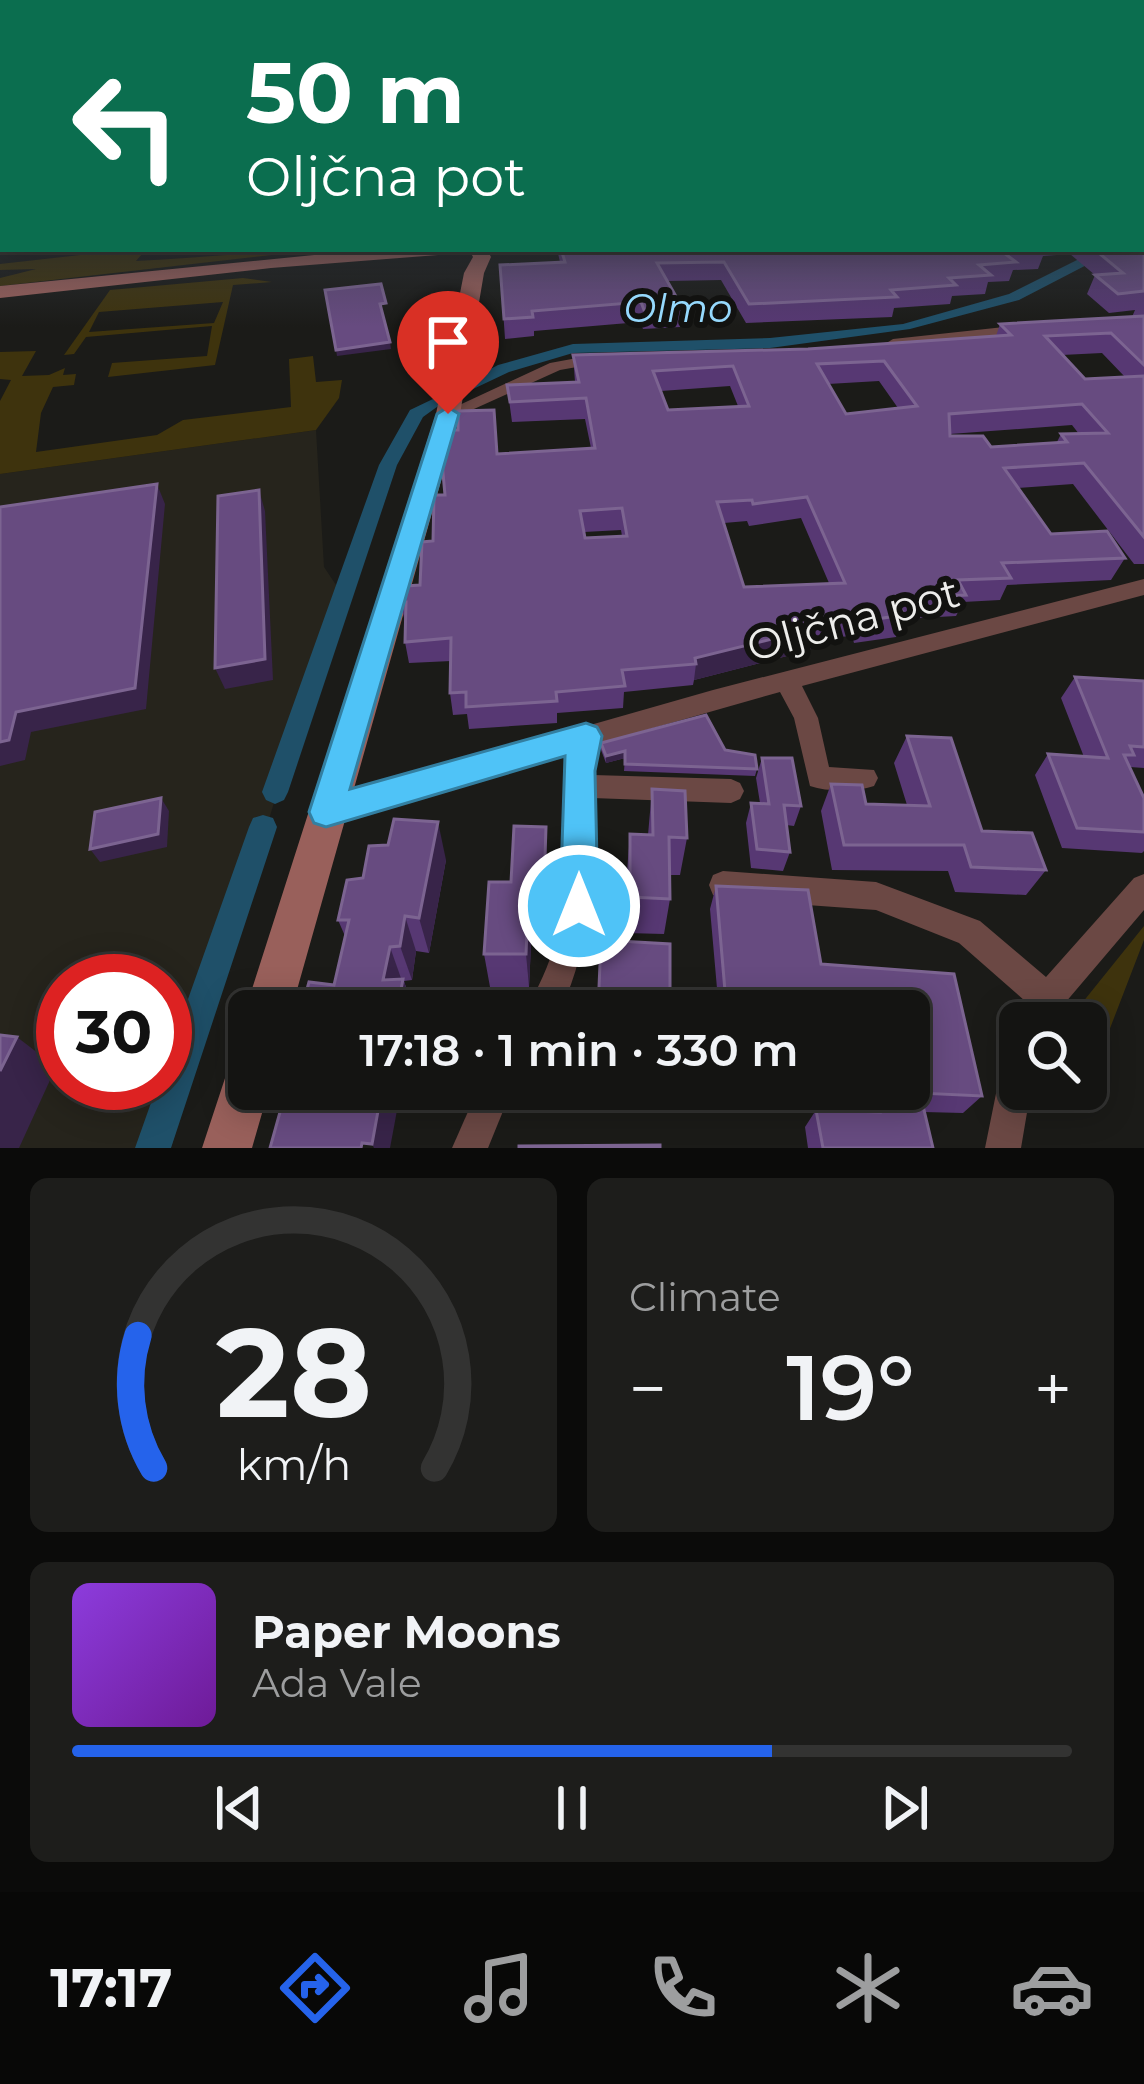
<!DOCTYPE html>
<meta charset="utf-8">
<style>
body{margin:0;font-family:Montserrat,sans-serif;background:#1d1d1b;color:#f1f3f6;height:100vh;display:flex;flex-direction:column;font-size:45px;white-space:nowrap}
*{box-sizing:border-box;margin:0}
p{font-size:39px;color:#9d9e9f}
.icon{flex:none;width:66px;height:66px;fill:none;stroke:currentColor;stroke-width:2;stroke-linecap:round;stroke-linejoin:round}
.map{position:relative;height:1148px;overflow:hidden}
.details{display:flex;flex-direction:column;gap:30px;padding:30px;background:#0b0b0a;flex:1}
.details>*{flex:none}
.hud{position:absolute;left:0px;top:0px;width:1146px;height:252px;box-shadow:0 6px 30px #0003,0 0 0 3px #333332;background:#0b6e4f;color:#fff;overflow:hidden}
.buttons{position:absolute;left:999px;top:1002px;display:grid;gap:24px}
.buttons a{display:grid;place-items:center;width:108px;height:108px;border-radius:18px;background:#141412;box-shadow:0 6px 30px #0003,0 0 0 3px #333332;font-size:60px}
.speed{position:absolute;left:36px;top:954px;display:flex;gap:24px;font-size:60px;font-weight:700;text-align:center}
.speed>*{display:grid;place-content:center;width:156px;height:156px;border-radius:50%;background:#141412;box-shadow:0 6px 30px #0003,0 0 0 3px #333332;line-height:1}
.speed .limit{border:18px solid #d22;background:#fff;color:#111}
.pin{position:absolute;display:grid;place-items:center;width:102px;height:102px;color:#fff;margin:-123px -51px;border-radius:50% 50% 50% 0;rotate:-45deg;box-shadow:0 0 12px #0007}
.pin .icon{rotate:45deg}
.me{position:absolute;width:132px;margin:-66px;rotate:0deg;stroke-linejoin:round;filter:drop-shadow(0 0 9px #0008)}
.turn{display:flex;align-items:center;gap:42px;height:252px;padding:0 48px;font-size:54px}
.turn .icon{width:156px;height:156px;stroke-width:2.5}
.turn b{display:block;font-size:84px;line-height:102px}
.big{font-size:90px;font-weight:600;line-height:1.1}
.details .tile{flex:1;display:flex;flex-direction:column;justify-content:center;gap:18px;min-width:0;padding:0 42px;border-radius:18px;background:#1d1d1b}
.details .dial{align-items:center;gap:0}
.dial svg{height:312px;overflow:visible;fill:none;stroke:#333332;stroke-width:7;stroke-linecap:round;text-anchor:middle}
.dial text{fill:#f1f3f6;stroke:none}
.song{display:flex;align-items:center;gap:36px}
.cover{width:144px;height:144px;border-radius:18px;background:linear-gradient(135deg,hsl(270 70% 55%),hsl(280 70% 35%))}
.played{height:12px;border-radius:6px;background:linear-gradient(90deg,#2563eb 70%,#333332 70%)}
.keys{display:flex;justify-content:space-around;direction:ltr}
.heat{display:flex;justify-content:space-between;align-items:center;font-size:66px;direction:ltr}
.details .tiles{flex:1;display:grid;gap:30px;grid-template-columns:1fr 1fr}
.tile:last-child{grid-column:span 2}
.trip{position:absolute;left:228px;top:990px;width:702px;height:120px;border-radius:18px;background:#141412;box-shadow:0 6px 30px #0003,0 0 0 3px #333332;font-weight:600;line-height:120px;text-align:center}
.menu{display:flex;height:192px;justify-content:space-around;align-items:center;background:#080807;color:#9d9e9f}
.menu .icon{width:84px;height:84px}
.menu .current{color:#2563eb}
.menu b{font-size:54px;color:#f1f3f6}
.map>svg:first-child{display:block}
.built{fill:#26241c;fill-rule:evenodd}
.green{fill:#3e330d;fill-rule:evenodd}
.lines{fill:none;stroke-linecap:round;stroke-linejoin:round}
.canal{fill:#1f5069;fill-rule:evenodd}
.street{fill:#6b4844;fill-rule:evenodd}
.secondary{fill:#99605b;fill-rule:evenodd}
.wall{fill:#573873;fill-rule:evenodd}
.shaded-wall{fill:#382449}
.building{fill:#674b80;stroke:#7c6491;stroke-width:3;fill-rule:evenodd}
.route{fill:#4fc3f7;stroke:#337fa1;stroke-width:3}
.labels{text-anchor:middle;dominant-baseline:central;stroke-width:12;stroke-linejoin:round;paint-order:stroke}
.far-water-label{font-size:39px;font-style:italic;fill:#96d9fd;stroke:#121210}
.street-label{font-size:42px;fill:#ededeb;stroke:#121210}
</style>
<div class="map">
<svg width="1144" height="1148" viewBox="0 0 1144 1148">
<rect width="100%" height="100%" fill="#1b1b18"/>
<!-- built -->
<path class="built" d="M316,430l8,137 14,21 -167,560h-171v-674zM63,981h102v102h-102z"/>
<!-- green -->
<g class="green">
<path d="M134,249l8,5 -6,7c77,-4 150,-12 227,-12l-65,3 -298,34v-8l36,-9 -36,1v-6z"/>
<path d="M243,278l29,4 -39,3 -18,80 -107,12 4,-14 95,-7 5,-30 -126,11 -12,17 -10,1 46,-65zM223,302l-9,21 -125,9 10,-20z"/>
<polygon points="36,351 22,376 49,375 65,368 63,375 76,374 74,385 53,387 41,413 36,452 157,435 183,420 291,407 289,359 313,356 316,382 342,380 339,398 316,430 0,474 0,401 11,380 0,379 0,352"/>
<polygon points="1144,926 1144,940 1109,1031 1088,1020 1086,1026 1066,1023"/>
</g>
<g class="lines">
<!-- canal -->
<g class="canal">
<polygon points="1095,251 1101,255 1100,258 1019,300 910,329 770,348 573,353 509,372 471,390 459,390 457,387 498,365 573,344 770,338 903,324 1009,294"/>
<polygon points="433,399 441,404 423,417 397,465 288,792 284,800 275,804 266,800 262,792 379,465 410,410"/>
<polygon points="263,815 273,818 277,827 171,1148 135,1148 158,1083 165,1083 165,1064 249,827 253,818"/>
</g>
<!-- street -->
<g class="street">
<rect x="0" y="195" width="3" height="6"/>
<polygon points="1023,325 1028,326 1028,332 893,349 885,344 893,339"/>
<polygon points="599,354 607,359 605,362 560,370 454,418 448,419 440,414 550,363"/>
<path d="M1144,579v16l-342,91 16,32 11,49 45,3 4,8 -4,8c-18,6 -46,6 -64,0l-16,-68 -14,-26 -183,52 -4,31 138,4 9,4 4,8 -4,8 -9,4 -139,-5c-5,78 3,140 -32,213h-33c10,-24 23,-45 28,-70 13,-63 4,-127 16,-189l-244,72 -10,-3 -4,-9 4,-9 10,-3 386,-110z"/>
<polygon points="723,871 876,882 980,921 1046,977 1134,878 1144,874 1144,910 1048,1023 1020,1023 1020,1033 1016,1023 1025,1001 959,943 876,910 723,899 713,895 709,885 713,875"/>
<polygon points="1020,1042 1020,1089 1031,1089 1021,1148 985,1148 1003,1059 1008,1047"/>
<polygon points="478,1089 512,1089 488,1148 452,1148"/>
</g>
<!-- secondary -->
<g class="secondary">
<polygon points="375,249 447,250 438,255 271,268 0,298 0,286"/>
<polygon points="469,249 487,249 491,257 484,273 460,414 291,1011 249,1011 249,1020 245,1011 436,414 464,273 473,257"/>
<polygon points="249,1050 249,1089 269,1089 252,1148 202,1148 232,1057"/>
</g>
</g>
<!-- wall -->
<g class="wall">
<path d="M1144,198v366h-10l-61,-80 -55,4 33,46 74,24 -14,22 -104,5 -7,15 -37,2 -7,14 -54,3 -6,18 -42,6 -2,-7 -38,3 -4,11 -116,30 -1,5 -69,7 -1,16 -66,5v10l-88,6 -2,-15 -14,1 -3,-22 1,-32 -42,2 -4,-21v-19l-4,-21 19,-17 25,-90 52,-41 94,-6 -6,-29 -73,3 -5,-37 68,-3 -2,-27 235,-6 188,-13 4,-12 132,-7 3,-7 -26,3 -22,-19 8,-19 -25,-21 -27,2 -5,13 -25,1 -4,11 -21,1 -3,12 -33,2 -2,8 -56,4 -2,9 -146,6 -25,-43 -53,1 14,26 -2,20 -37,2 -3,-7 -106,9v5l-29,3 -5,-74 60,-3 -3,-13h586zM1102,353l23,24 -40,2 -23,-24zM879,381l19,27 -52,6 -18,-30zM730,386l8,20 -70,4 -7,-19zM1072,425l7,9h-18l-4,8 -66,5 -41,-11v-2zM801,518l28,65 -85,4 -20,-64 23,-2 2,5zM621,530l1,6 -37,2 -1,-6z"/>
<polygon points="1075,677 1144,681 1144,768 1130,767 1144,798 1144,851 1142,853 1062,848 1035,775 1048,754 1084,757 1061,698"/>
<polygon points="907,736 982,831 1046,870 1026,895 955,892 948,871 832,870 821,811 831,784 866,804 907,805 894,763"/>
<polygon points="601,743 725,750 757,769 755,776 624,771 625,758 606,763 601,750"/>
<polygon points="762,758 801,806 794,826 786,825 790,852 783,871 751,868 746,823 751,803 760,803 756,778"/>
<polygon points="652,789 687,838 680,875 670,875 670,899 664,934 626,933 627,871 630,834 648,835"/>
<polygon points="446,860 429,953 416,951 412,980 404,981 414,1011 301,1011 334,985 345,936 338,920 363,878"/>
<polygon points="547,864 546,923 532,923 529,987 490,987 484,954 511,882"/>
<polygon points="716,886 808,890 821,964 954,974 982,1096 963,1113 924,1112 933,1148 808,1148 805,1127 816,1110 862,1111 858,1089 909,1089 909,1011 719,1011 710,909"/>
</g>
<!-- shaded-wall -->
<g class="shaded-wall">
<polygon points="390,342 391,349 337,356 336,350"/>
<polygon points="157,484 165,504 146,709 31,732 25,760 0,766 0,742 16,712"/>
<polygon points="259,490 265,511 273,680 225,689 215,668"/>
<polygon points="817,628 810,650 694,680 696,664 695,658"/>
<polygon points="625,751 625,758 606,763 606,756"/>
<polygon points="161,798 169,811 167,847 100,862 90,849"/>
<polygon points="438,822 446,860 429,953 419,918"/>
<polygon points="546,827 547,864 546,923 544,887"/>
<polygon points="529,887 532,923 529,987 526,954"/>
<polygon points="405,916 416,951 412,980 400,946"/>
<polygon points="390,947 402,981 383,980"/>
<polygon points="403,979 414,1011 397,1011"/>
<polygon points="17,1037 56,1067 19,1148 0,1148 0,1071"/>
<polygon points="382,1089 401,1089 390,1148 374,1148 372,1144"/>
</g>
<!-- building -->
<g class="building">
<polygon points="0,166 3,166 3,184 0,183"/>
<polygon points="1144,198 1144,291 1118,294 1095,275 1123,273 1094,249 1143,249"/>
<polygon points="561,249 1044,249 1046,251 1004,253 1016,262 979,265 991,275 949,278 956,285 891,290 897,297 749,304 724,262 657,263 682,307 644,310 641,302 532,311 533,317 504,319 500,265 565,262"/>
<polygon points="381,284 386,303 380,304 390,342 336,350 325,290"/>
<path d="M1144,316v49l-33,-32 -66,3 40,43 59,-3v161l-60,-74 -80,5 47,66 56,-3 18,27 -123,5 9,15 -53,2 8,15 -70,3 8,17 -42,6 -3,-7 -50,3 8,11 -122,30 1,6 -74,6 3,16 -69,6 1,9 -91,6v-15l-16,1 1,-55 -46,4 1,-40h-5l5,-16 14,-1 2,-43 11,-1 1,-46h11l-3,-33 10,-32h6v-19l36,-1 3,44 98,-6 -9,-50 -76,4 -3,-17 72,-3 -6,-27 235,-6 203,-14 -11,-11zM884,361l33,45 -71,8 -29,-50zM733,366l16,40 -81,4 -15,-39zM1082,404l26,29 -47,1 6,8 -76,5 -8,-11h-33l-1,-22zM807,497l38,86 -101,4 -27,-85 35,-2 1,4zM622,508l5,28 -42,2 -5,-27z"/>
<polygon points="157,484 135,688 16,712 9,740 0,742 0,507"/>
<polygon points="259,490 265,659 215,668 218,496"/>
<polygon points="1075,677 1144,681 1144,747 1130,746 1134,755 1124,755 1144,798 1144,832 1077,828 1048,754 1108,758"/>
<polygon points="706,715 725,750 755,755 757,769 625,764 625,751 606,756 601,743"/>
<polygon points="907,736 951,738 982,831 1032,833 1046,870 971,867 964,845 844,845 831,784 862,785 866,804 930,806"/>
<polygon points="762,758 792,758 801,806 784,805 790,852 757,849 751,803 769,804"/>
<polygon points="652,789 685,791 687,838 669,837 670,899 630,897 630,834 653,835"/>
<polygon points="161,798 158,834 90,849 95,812"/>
<polygon points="394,819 438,822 419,918 405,916 400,946 390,947 383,980 403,979 397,1011 301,1011 309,982 334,985 349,920 338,920 347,880 363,878 369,846 388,845"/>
<polygon points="514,826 546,827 544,887 529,887 526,954 484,954 489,882 511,882"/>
<polygon points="716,886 808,890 821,964 954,974 982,1096 920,1093 933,1148 823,1148 816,1110 880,1112 875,1089 909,1089 909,1011 860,1011 858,997 725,991"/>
<polygon points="601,940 670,944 670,1011 598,1011"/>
<polygon points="0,1035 17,1037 0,1071"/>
<polygon points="318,1089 382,1089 372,1144 362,1143 361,1148 270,1148 285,1094 317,1097"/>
<polygon points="660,1145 660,1148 519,1148 519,1146"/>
</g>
<!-- sky -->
<linearGradient id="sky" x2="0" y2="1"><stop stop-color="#0f0f0d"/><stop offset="0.51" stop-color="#393f48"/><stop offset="1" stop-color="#393f48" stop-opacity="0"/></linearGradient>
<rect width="1144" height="327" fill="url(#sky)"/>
<!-- route -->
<polygon class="route" points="448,407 459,414 350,789 586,723 597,727 602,736 595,771 598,906 592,919 579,924 565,919 560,906 565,756 326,827 314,823 309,812 437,414"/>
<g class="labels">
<!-- far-water labels -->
<g class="far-water-label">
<text x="678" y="308">Olmo</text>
</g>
<!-- street labels -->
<g class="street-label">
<text transform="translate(853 619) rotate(-15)">Oljčna pot</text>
</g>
</g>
</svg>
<div class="buttons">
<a><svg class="icon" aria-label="search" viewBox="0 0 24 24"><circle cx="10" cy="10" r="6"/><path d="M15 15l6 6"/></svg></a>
</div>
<div class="speed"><div class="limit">30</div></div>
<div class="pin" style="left:448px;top:414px;background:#d93025"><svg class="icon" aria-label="arrive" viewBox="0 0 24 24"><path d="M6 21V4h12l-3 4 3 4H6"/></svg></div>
<svg class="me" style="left:579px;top:906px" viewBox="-20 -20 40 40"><circle r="17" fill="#4fc3f7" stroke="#fff" stroke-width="3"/><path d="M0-11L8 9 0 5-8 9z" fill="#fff"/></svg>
<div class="trip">17:18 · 1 min · 330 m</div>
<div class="hud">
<div class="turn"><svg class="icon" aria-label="left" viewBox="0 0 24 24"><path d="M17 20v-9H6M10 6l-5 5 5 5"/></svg><div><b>50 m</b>Oljčna pot</div></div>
</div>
</div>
<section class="details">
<div class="tiles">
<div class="tile dial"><svg viewBox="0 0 100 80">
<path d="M14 69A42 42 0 1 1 86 69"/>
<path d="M14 69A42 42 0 0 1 10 35" stroke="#2563eb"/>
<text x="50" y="56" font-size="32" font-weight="700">28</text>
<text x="50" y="72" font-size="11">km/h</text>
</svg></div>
<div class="tile"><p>Climate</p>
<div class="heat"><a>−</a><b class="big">19°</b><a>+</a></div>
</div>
<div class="tile">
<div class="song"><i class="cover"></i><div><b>Paper Moons</b><p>Ada Vale</p></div></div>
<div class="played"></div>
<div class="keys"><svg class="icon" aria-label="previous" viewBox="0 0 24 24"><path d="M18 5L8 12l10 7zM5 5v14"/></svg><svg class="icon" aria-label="pause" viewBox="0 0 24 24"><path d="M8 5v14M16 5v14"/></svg><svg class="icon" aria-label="next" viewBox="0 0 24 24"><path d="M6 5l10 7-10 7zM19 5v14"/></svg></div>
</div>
</div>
</section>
<nav class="menu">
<b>17:17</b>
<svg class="icon current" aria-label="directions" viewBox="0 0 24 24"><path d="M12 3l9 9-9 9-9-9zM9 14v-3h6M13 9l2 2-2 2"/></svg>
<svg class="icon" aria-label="music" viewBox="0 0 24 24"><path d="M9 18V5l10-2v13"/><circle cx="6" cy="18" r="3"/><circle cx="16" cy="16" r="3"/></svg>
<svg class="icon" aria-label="phone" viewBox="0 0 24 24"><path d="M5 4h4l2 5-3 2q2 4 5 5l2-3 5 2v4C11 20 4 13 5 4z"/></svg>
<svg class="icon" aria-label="climate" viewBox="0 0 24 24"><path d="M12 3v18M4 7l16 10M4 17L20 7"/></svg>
<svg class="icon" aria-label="car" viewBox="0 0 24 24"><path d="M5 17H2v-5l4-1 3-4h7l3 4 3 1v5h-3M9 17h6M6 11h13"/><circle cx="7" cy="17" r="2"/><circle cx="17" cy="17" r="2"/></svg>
</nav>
